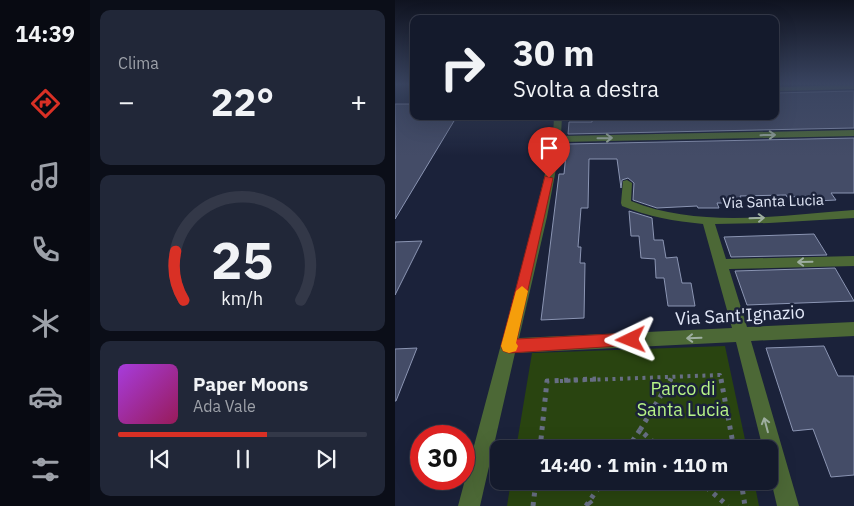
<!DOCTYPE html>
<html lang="it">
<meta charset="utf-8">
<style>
body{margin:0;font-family:"IBM Plex Sans",sans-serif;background:#212738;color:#f1f3f6;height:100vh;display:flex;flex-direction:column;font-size:19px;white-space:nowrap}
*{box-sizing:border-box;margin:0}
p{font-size:16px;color:#9da1a9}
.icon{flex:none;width:28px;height:28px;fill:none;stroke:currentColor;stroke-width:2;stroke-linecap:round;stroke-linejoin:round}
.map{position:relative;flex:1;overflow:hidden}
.drawer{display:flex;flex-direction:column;gap:10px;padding:10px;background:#0b0e18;width:305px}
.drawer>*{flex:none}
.guide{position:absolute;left:15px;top:15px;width:369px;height:105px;border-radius:10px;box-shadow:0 5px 20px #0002,0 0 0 1px #333848;background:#141a2c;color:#f1f3f6;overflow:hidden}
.speed{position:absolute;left:15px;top:425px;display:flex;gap:10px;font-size:25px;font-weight:700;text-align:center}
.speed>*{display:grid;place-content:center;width:65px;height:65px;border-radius:50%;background:#141a2c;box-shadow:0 5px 20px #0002,0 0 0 1px #333848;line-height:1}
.speed .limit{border:8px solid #d22;background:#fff;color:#111}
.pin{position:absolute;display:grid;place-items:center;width:42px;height:42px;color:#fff;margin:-51px -21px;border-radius:50% 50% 50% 0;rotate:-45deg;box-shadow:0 0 5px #0007}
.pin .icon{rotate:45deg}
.me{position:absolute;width:55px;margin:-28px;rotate:268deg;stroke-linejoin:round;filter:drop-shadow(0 0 4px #0008)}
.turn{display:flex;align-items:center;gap:18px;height:105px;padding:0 20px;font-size:22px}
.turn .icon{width:65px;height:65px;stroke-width:2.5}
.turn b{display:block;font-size:35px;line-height:42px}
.big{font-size:38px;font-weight:700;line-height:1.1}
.drawer .widget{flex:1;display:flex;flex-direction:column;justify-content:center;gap:8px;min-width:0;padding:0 18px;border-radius:10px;background:#212738}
.drawer .dial{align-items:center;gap:0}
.dial svg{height:130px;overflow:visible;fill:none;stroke:#333848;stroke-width:7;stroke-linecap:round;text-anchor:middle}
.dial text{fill:#f1f3f6;stroke:none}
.song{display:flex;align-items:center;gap:15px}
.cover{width:60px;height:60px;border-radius:8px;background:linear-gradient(135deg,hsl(280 70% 55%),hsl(330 70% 35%))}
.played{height:5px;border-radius:2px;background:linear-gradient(90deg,#d93025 60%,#333848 60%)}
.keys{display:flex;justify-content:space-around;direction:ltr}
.heat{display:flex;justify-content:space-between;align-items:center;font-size:28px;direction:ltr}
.trip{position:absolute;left:95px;top:440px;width:288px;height:50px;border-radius:10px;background:#141a2c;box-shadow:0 5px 20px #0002,0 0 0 1px #333848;font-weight:700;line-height:50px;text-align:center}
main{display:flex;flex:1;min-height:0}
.tab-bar{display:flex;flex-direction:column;width:90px;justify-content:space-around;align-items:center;background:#080a12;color:#9da1a9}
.tab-bar .icon{width:35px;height:35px}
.tab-bar .selected{color:#d93025}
.tab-bar b{font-size:22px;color:#f1f3f6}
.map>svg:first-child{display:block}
.green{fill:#294410}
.building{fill:#444c67;stroke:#8b95b3}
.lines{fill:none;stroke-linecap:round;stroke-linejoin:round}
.path-far1{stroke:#676e83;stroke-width:4;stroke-dasharray:3 4.5;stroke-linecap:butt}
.path{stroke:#676e83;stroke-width:5;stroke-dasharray:4 5.5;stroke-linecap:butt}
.minor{fill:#4c6836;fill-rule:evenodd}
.oneway{stroke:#9eaea0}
.route{fill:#d93025;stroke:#8d1f18}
.slow{fill:#f59e0b}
.labels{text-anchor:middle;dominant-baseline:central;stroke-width:5;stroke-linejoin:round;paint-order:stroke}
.street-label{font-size:15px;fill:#e1e7f7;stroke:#1b223a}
.near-street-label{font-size:18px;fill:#e1e7f7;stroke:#1b223a}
.near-park-label{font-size:18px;fill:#b7f487;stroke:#1b223a}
</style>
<main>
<nav class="tab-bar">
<b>14:39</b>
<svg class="icon selected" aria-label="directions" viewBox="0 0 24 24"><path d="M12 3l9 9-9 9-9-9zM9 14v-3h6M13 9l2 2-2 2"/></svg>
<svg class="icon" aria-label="music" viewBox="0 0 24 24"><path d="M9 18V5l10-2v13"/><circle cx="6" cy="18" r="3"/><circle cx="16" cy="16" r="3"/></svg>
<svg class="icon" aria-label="phone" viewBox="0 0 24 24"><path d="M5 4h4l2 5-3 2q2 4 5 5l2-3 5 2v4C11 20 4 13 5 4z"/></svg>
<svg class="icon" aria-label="climate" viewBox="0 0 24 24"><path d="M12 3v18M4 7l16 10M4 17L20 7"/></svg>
<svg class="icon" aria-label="car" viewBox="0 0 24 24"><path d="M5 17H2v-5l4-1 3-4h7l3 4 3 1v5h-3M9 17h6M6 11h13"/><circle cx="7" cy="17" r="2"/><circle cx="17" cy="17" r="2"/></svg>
<svg class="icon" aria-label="filters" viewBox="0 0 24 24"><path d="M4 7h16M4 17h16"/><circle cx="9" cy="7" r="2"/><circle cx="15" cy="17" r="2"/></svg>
</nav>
<section class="drawer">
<div class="widget"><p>Clima</p>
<div class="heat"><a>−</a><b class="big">22°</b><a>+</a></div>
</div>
<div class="widget dial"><svg viewBox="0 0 100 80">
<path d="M14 69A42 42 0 1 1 86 69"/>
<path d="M14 69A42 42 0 0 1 9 39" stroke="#d93025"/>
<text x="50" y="56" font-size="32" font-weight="700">25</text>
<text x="50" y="72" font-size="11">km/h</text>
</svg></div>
<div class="widget">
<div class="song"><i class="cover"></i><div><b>Paper Moons</b><p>Ada Vale</p></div></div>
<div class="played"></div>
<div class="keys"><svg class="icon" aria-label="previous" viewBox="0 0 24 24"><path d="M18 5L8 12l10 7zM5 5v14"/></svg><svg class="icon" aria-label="pause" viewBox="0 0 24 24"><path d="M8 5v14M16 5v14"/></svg><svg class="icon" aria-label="next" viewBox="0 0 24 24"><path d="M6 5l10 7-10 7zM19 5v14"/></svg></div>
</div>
</section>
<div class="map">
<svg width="459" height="506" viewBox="0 0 459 506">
<rect width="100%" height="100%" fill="#1b223a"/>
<!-- green -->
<g class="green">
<polygon points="330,346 352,449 121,449 137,353"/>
<polygon points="116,481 359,481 364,506 112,506"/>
</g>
<!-- building -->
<g class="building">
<polygon points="459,91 459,128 173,134 174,122 197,122 197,120 380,116 380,93"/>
<polygon points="0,104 19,104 19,116 62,116 0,219"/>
<polygon points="459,138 459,193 436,193 441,200 421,201 418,196 392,197 391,195 345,196 348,203 322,203 324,208 303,208 302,206 262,208 238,200 239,183 233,178 227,180 226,188 222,159 194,159 193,208 186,208 183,247 186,247 185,263 190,263 189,318 146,320 164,174 169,174 172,144"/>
<polygon points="234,211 257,218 259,240 268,240 271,258 282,257 287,283 296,283 300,306 273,306 269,278 261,278 260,259 246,258 244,236 236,236"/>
<polygon points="419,234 432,255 336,257 329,237"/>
<polygon points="27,241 0,295 0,242"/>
<polygon points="440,268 459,301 352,305 340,271"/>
<polygon points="429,346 443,376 459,376 459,475 436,477 418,429 398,431 371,348"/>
<polygon points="22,348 1,401 0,401 0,349"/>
</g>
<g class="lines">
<!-- path-far1 -->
<g class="path-far1">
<polyline points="165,381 325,375 326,381"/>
<polyline points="275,381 277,377"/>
</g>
<!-- path -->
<g class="path">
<polyline points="326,379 339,449"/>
<polyline points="245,430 276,379"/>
<polyline points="145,449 152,381 201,379"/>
<polyline points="232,449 245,430 266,449"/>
<polyline points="304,481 333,506"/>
<polyline points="346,481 350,506"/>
<polyline points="194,501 198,506"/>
<polyline points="138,506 141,481"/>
<polyline points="191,506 208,481"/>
</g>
<!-- minor -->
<g class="minor">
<polygon points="459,85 459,89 380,91 380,87"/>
<path d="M159,116h8l-1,20 293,-6v6l-293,6 -14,75 -28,121 213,-10 -29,-104c-29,-3 -54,-7 -81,-18l-1,-3 2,-22 4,-1 5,3 -1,18c69,28 151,14 223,9v8l-85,5 -54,1 11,35 128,-3v10l-125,3 18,58 107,-5v14l-103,5 48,165h-22l-8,-34v-23h-6l-27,-107 -221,11 -35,153h-22l77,-289 18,-78z"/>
</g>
</g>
<!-- one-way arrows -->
<defs><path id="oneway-shaft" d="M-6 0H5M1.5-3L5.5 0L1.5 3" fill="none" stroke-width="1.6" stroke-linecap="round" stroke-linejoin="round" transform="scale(1.25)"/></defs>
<g class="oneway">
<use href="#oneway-shaft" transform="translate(373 135) rotate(-1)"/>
<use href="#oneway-shaft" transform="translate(210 138) rotate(-1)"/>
<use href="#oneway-shaft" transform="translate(362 218) rotate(-2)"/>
<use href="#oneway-shaft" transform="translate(410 262) rotate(179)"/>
<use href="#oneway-shaft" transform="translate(299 338) rotate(178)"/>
<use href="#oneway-shaft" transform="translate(371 425) rotate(-105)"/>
</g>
<!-- sky -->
<linearGradient id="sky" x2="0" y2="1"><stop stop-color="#0f1320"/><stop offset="0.54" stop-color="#394460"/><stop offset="1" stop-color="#394460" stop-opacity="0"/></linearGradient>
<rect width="459" height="156" fill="url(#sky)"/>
<!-- route -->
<polygon class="route" points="150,176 158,178 122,339 236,333 241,335 243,340 241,345 114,353 108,351 106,346"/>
<!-- slow -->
<polygon class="slow" points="127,286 133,291 121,343 123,346 121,351 114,353 108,351 106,346 121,291"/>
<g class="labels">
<!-- street labels -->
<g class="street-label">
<text transform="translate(378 201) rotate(-2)">Via Santa Lucia</text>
</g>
<!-- near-street labels -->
<g class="near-street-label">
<text transform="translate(345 315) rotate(-3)">Via Sant'Ignazio</text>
</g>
<!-- near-park labels -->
<g class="near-park-label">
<text x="288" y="388">Parco di<tspan x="288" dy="21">Santa Lucia</tspan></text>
</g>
</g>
</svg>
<div class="speed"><div class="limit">30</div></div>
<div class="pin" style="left:154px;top:178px;background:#d93025"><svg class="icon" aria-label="arrive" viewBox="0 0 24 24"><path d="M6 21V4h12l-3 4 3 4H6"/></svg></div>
<svg class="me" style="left:236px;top:340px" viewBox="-20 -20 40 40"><path d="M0-17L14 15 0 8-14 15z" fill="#d93025" stroke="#fff" stroke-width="4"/></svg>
<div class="trip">14:40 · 1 min · 110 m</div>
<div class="guide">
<div class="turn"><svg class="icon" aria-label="right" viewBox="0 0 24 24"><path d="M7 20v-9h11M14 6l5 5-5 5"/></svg><div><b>30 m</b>Svolta a destra</div></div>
</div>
</div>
</main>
